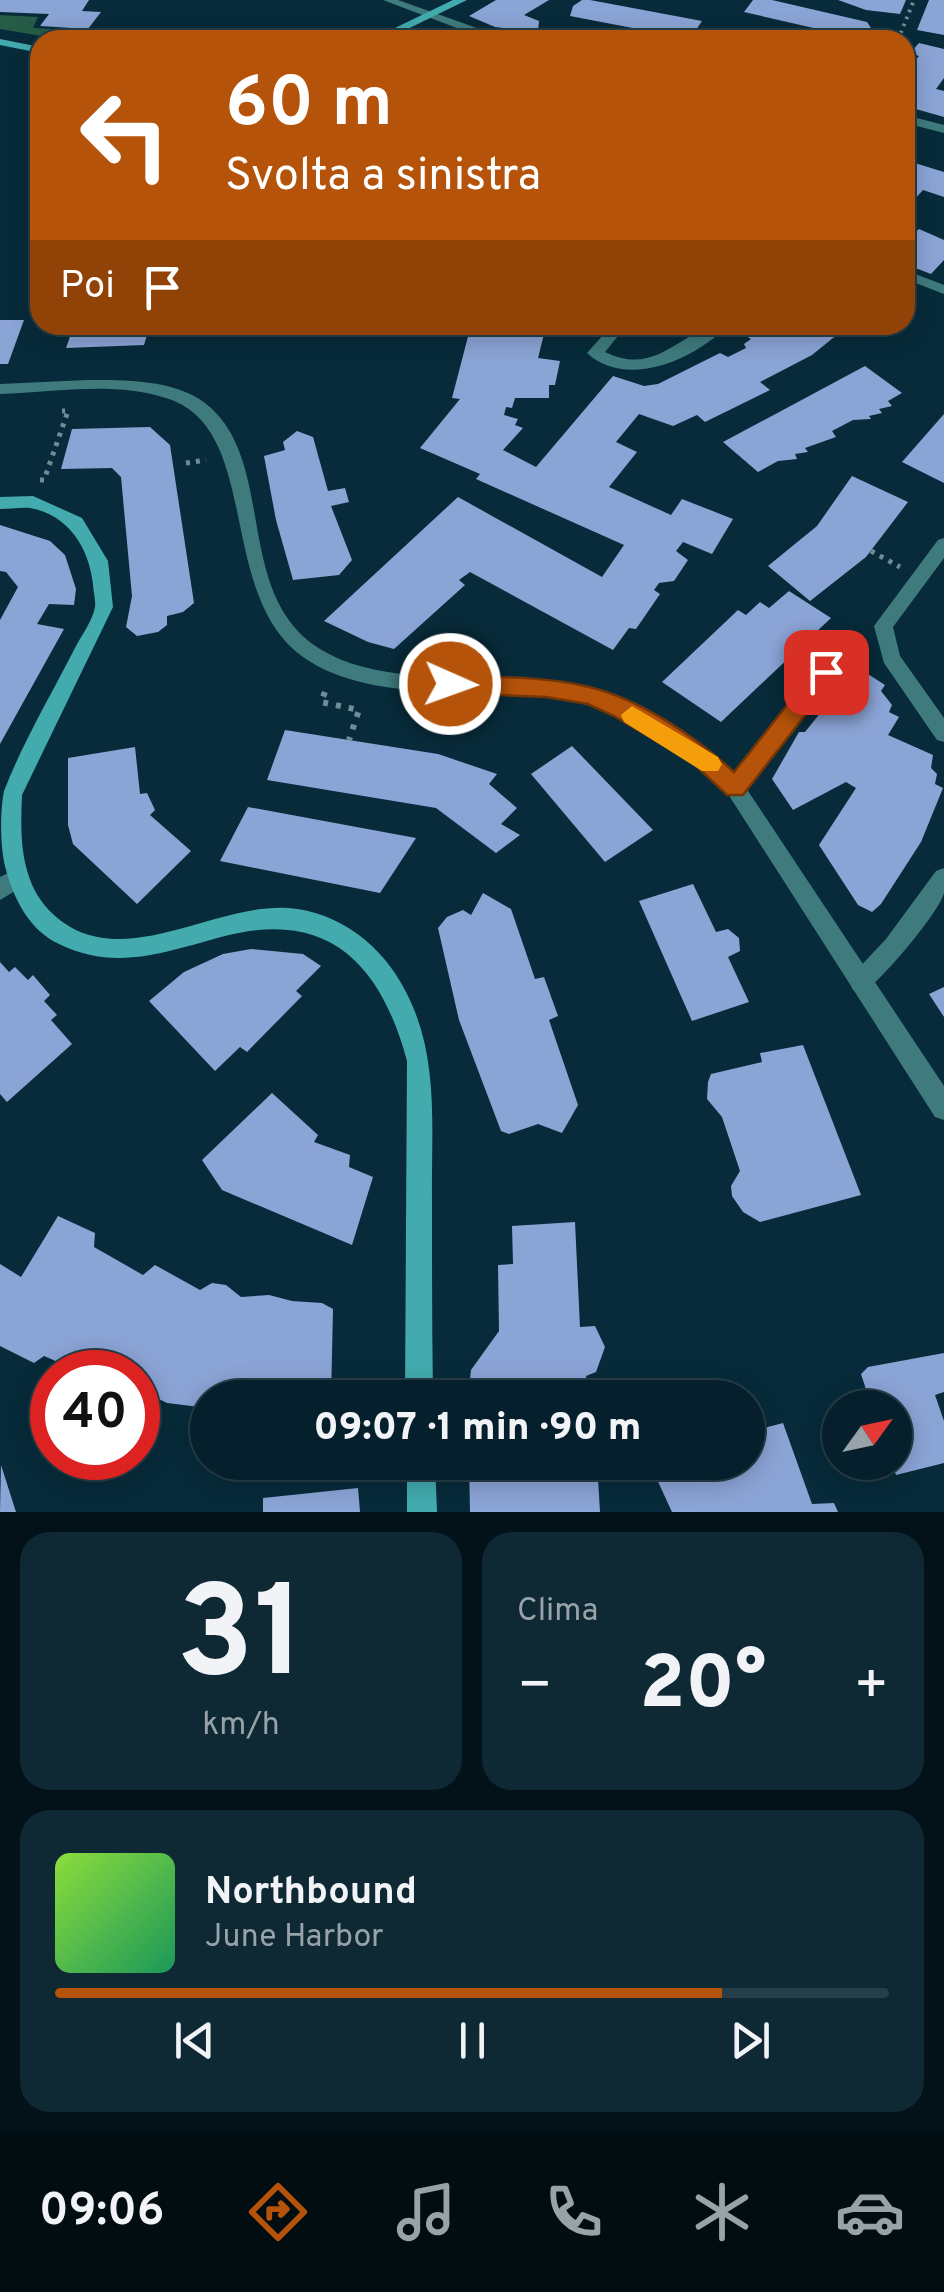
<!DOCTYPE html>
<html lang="it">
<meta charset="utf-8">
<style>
body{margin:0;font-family:Overpass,sans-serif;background:#0e2834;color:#f1f3f6;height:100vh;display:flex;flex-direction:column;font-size:38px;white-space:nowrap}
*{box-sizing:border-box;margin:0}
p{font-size:32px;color:#97a3a9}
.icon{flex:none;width:55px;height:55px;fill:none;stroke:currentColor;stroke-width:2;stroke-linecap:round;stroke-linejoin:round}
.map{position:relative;height:1512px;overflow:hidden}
.panel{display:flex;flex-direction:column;gap:20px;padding:20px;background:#031218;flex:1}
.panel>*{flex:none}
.hud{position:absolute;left:30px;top:30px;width:885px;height:305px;border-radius:30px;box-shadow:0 5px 25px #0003,0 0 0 2px #263e48;background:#b45309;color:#fff;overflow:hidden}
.needle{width:65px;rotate:57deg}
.tools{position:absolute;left:822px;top:1390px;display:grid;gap:20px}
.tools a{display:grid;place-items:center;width:90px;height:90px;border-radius:50%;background:#05202c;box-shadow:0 5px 25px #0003,0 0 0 2px #263e48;font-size:50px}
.speed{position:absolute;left:30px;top:1350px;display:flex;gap:20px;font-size:50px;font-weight:700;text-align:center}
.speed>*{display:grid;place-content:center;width:130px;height:130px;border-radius:50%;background:#05202c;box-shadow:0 5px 25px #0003,0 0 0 2px #263e48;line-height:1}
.speed .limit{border:15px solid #d22;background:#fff;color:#111}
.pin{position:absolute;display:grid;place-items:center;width:85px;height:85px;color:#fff;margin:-42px;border-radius:20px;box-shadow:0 5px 15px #0006}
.me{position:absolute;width:110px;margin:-55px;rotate:92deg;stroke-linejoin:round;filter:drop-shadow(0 0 8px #0008)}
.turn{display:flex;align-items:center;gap:35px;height:210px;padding:0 30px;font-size:45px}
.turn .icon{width:130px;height:130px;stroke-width:2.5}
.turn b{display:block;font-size:70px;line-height:85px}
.then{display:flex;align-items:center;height:95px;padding:0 30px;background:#0003;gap:20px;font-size:38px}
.big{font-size:75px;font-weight:800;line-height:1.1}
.panel .card{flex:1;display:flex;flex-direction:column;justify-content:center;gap:15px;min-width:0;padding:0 35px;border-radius:30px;background:#0e2834}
.panel .dial{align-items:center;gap:0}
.dial b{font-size:130px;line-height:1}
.song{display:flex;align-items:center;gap:30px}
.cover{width:120px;height:120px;border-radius:15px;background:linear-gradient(135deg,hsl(90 70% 55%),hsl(150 70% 35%))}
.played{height:10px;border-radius:5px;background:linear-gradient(90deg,#b45309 80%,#263e48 80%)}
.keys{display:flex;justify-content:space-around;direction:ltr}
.heat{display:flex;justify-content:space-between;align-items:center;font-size:55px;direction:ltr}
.panel .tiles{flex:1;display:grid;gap:20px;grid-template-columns:1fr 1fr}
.card:last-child{grid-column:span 2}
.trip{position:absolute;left:190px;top:1380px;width:575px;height:100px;border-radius:50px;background:#05202c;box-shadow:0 5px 25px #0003,0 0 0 2px #263e48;font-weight:800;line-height:100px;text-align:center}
.tabs{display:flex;height:160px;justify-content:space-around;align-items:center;background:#020d12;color:#97a3a9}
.tabs .icon{width:70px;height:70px}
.tabs .current{color:#b45309}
.tabs b{font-size:45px;color:#f1f3f6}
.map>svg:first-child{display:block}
.green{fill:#265c47}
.building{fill:#8ba4d6}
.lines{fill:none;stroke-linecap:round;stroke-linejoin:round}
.path-far2{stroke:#708c98;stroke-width:4;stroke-dasharray:2.5 5;stroke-linecap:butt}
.path-far1{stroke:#708c98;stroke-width:5;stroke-dasharray:4 6;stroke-linecap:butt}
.path{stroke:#708c98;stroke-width:6;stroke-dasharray:5 8;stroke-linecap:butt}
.service{fill:#3f7b7d;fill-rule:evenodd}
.minor{fill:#3f7b7d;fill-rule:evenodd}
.tertiary{fill:#3f7b7d;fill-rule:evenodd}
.secondary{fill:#43abae;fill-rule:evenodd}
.route{fill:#b45309;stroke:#753606;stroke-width:2.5}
.slow{fill:#f59e0b}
</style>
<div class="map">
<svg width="944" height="1512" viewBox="0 0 944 1512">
<rect width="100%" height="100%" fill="#072b3a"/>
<!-- green -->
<polygon class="green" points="0,15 38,17 33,28 104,32 99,40 65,40 0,29"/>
<!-- building -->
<g class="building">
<polygon points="0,0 89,0 82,11 101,12 88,29 40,26 49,14 0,12"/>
<polygon points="496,0 549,0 524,15 539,21 538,32 495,27 469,16"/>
<polygon points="582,0 590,0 702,21 690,39 570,16 573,6"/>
<polygon points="753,0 772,0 867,22 879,40 839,40 840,34 744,12"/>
<polygon points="838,0 906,0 900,14 866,10"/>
<polygon points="929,0 944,0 944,35 917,30"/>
<polygon points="919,43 944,49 944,78 936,89 944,91 944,117 905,106 905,74 919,56 910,53"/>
<polygon points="905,160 944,172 944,197 923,190 905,210"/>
<polygon points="919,229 944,240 944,260 931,274 905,264 905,234 910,237"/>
<polygon points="0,320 24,320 8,364 0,364"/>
<polygon points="66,325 150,325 144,345 66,348 73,328 65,329"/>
<polygon points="188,325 261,325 258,337 186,335"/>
<polygon points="471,325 546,326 538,358 560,361 555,385 549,385 549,398 515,398 512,408 506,407 504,415 518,419 515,425 523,428 503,450 536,467 613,376 644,386 658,384 720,353 728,357 746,348 744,344 751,339 729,325 849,325 812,355 760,382 770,390 705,422 697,415 673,426 639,414 616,442 637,452 609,487 671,515 682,499 733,519 712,554 683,542 676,551 688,560 674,581 659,583 654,590 660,594 636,629 629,628 613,650 470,572 459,580 465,585 394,649 368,642 324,621 458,497 602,577 624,545 476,479 480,474 420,448 460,399 452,398"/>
<polygon points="865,366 902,393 888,401 892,406 879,409 882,413 869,416 871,419 853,420 832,431 836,437 805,448 808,452 795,454 797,459 778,461 758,472 723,442"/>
<polygon points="944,414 944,483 902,462"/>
<polygon points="150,427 170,445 194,603 183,612 167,616 167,625 158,632 137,636 126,627 132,596 121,477 112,468 61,469 72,429"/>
<polygon points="297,431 313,437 328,491 345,488 349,502 331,506 352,560 339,575 293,580 276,520 264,456 285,450 283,442"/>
<polygon points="852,476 908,502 866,557 810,601 768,566 817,526"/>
<polygon points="0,525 50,541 65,555 76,589 74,605 49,604 37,624 64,629 0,744 0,620 18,587 6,572 0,571"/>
<polygon points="789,591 831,618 721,722 662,682 738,610 746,615 760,602 769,608"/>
<polygon points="857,667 885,685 881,691 892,705 889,712 899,717 888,735 933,755 931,768 937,774 935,784 943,788 921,842 881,904 872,912 858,905 819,845 856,788 846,782 793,810 772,779 799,732 805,732"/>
<polygon points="285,730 438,754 497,774 489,784 517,808 501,824 520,835 496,853 436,808 267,780"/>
<polygon points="572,746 653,830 605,862 531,774"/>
<polygon points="135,747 140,794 147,793 155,810 150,815 191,851 137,904 73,844 68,825 68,758"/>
<polygon points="248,807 416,838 380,893 220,861"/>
<polygon points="693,884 716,932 728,929 739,938 740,951 728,957 749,1002 692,1021 639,901"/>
<polygon points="483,893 511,909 535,979 544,977 558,1016 549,1020 578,1105 562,1133 538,1124 509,1134 501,1131 459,1020 438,928 447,917 463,910 471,915"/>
<polygon points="251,949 303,954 321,966 296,991 302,996 247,1052 240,1047 215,1071 149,1001 184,972 223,954"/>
<polygon points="0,962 9,972 15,967 28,980 33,975 50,995 44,1001 57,1015 51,1020 72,1044 7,1102 0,1094"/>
<polygon points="944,987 944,1017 929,994"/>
<polygon points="803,1045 861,1195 760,1222 743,1212 732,1196 731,1186 740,1171 722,1117 707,1099 708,1082 711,1074 762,1062 760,1053"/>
<polygon points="272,1093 318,1135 314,1142 350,1155 349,1167 373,1177 352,1245 222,1190 202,1160"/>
<polygon points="58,1216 95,1233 94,1247 143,1275 155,1265 200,1290 212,1283 226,1285 241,1297 269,1295 292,1301 322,1303 333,1309 331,1398 208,1398 208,1408 167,1403 138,1389 138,1372 101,1372 77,1362 65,1365 44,1356 34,1363 0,1346 0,1264 21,1277"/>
<polygon points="575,1222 580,1327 595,1326 605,1347 596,1372 586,1376 589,1398 468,1398 471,1370 499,1331 498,1265 513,1264 512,1226"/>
<polygon points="944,1353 944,1392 935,1395 944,1421 944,1463 896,1475 891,1462 895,1462 895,1408 872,1408 861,1374 868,1367"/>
<polygon points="783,1423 812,1504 834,1503 838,1512 672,1512 649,1462 748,1462 748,1432"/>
<polygon points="469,1462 597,1462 600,1512 470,1512"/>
<polygon points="1,1465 16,1512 0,1512"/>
<polygon points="358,1488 360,1512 263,1512 263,1498"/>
</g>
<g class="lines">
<!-- path-far2 -->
<polyline class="path-far2" points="898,40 914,0"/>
<!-- path-far1 -->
<g class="path-far1">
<polyline points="186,463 206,460"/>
<polyline points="40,480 44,480 68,411 62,411"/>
<polyline points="871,551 900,567"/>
</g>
<!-- path -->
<polyline class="path" points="325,692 321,702 359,710 349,740"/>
<!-- service -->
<polygon class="service" points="826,665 832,667 834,672 832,677 741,794 735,796 729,794 726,788 729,782 820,667"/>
<!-- minor -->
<g class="minor">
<path d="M383,0h15l90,32 41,8c-36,0 -68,0 -104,0l45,-7z"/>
<polygon points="905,115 944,125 944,133 905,123"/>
<polygon points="905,270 944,285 944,294 905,279"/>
<path d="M612,325h15l-22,27c55,27 76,-27 123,-27 -32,34 -101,65 -141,28z"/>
<polygon points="944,538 944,558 893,627 900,656 944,718 944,742 937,740 884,663 874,626 938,540"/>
<path d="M944,868c0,8 0,18 0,25 -4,18 -66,93 -83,100l-8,-3 -3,-8 3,-8 33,-35 50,-68z"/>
<polygon points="12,871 20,874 23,881 20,888 0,900 0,877"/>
</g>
<!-- tertiary -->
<path class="tertiary" d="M87,380c39,0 93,-1 124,28 65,60 23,187 109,241 61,38 155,24 223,31 77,8 143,51 199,102l202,304v34l-9,-3 -207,-323c-46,-42 -99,-83 -162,-94 -79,-15 -190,6 -260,-41 -92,-61 -42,-231 -140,-261 -51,-17 -113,-6 -166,-4v-10z"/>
<!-- secondary -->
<g class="secondary">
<polygon points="453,0 467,0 385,40 370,40"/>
<polygon points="0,39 40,47 40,53 0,45"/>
<path d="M33,496l49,22 26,43 5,46 -91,188c-2,43 -2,89 32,120 66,60 159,-12 234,-7 52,4 95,38 118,84 34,65 25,137 26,208 0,66 0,132 1,198h-28l2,-337c-25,-93 -75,-151 -178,-126 -59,15 -111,38 -170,9 -30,-14 -46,-46 -54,-78 -5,-21 -5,-55 -1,-75 19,-49 47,-96 71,-143 6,-12 18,-28 20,-41 1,-7 -2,-17 -2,-23 -4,-36 -24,-69 -63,-76 -9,-1 -21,1 -30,1v-12z"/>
<polygon points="407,1462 435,1462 437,1512 407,1512"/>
</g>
</g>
<!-- route -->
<path class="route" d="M826,663l11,9 -3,6 -91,117h-16l-35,-33 -78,-46 -26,-12 -42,-7 -96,-4 -10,-9 10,-8c46,1 94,0 139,11 51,12 107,50 145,85l84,-106z"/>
<!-- slow -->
<polygon class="slow" points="632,706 718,757 722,764 718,771 702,771 624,722 621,715"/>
</svg>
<div class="tools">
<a><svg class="needle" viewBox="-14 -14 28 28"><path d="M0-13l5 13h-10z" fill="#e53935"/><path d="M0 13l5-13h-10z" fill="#97a3a9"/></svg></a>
</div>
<div class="speed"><div class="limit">40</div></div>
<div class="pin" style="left:826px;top:672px;background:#d93025"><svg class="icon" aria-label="arrive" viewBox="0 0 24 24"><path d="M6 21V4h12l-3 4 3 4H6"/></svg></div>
<svg class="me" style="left:450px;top:684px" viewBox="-20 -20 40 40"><circle r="17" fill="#b45309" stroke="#fff" stroke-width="3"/><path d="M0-11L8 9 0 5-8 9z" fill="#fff"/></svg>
<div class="trip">09:07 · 1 min · 90 m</div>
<div class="hud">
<div class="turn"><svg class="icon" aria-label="left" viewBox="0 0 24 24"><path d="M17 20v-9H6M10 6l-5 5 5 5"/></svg><div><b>60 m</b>Svolta a sinistra</div></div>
<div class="then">Poi<svg class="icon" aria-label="arrive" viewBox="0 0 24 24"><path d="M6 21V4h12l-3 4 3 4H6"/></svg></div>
</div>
</div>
<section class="panel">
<div class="tiles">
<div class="card dial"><b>31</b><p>km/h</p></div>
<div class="card"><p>Clima</p>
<div class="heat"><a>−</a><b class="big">20°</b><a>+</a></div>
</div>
<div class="card">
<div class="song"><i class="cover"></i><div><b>Northbound</b><p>June Harbor</p></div></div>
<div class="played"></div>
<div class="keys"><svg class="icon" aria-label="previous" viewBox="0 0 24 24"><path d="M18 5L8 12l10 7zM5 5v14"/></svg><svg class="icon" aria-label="pause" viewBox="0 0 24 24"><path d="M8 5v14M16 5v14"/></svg><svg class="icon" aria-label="next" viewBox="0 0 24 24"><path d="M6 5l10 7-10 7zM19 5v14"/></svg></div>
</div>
</div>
</section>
<nav class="tabs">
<b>09:06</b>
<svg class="icon current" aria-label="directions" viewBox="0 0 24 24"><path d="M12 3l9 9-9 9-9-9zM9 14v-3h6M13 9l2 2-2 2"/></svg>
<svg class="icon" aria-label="music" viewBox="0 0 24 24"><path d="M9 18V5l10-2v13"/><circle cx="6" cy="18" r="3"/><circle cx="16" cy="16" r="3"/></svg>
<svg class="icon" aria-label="phone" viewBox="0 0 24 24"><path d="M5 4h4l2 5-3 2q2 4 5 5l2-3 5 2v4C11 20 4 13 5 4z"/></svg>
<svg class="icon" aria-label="climate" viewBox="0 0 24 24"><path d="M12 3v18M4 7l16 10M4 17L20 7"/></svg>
<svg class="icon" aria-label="car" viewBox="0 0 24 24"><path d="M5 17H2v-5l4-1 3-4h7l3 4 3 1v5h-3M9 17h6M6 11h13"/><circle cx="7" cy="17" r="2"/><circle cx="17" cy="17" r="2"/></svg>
</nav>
